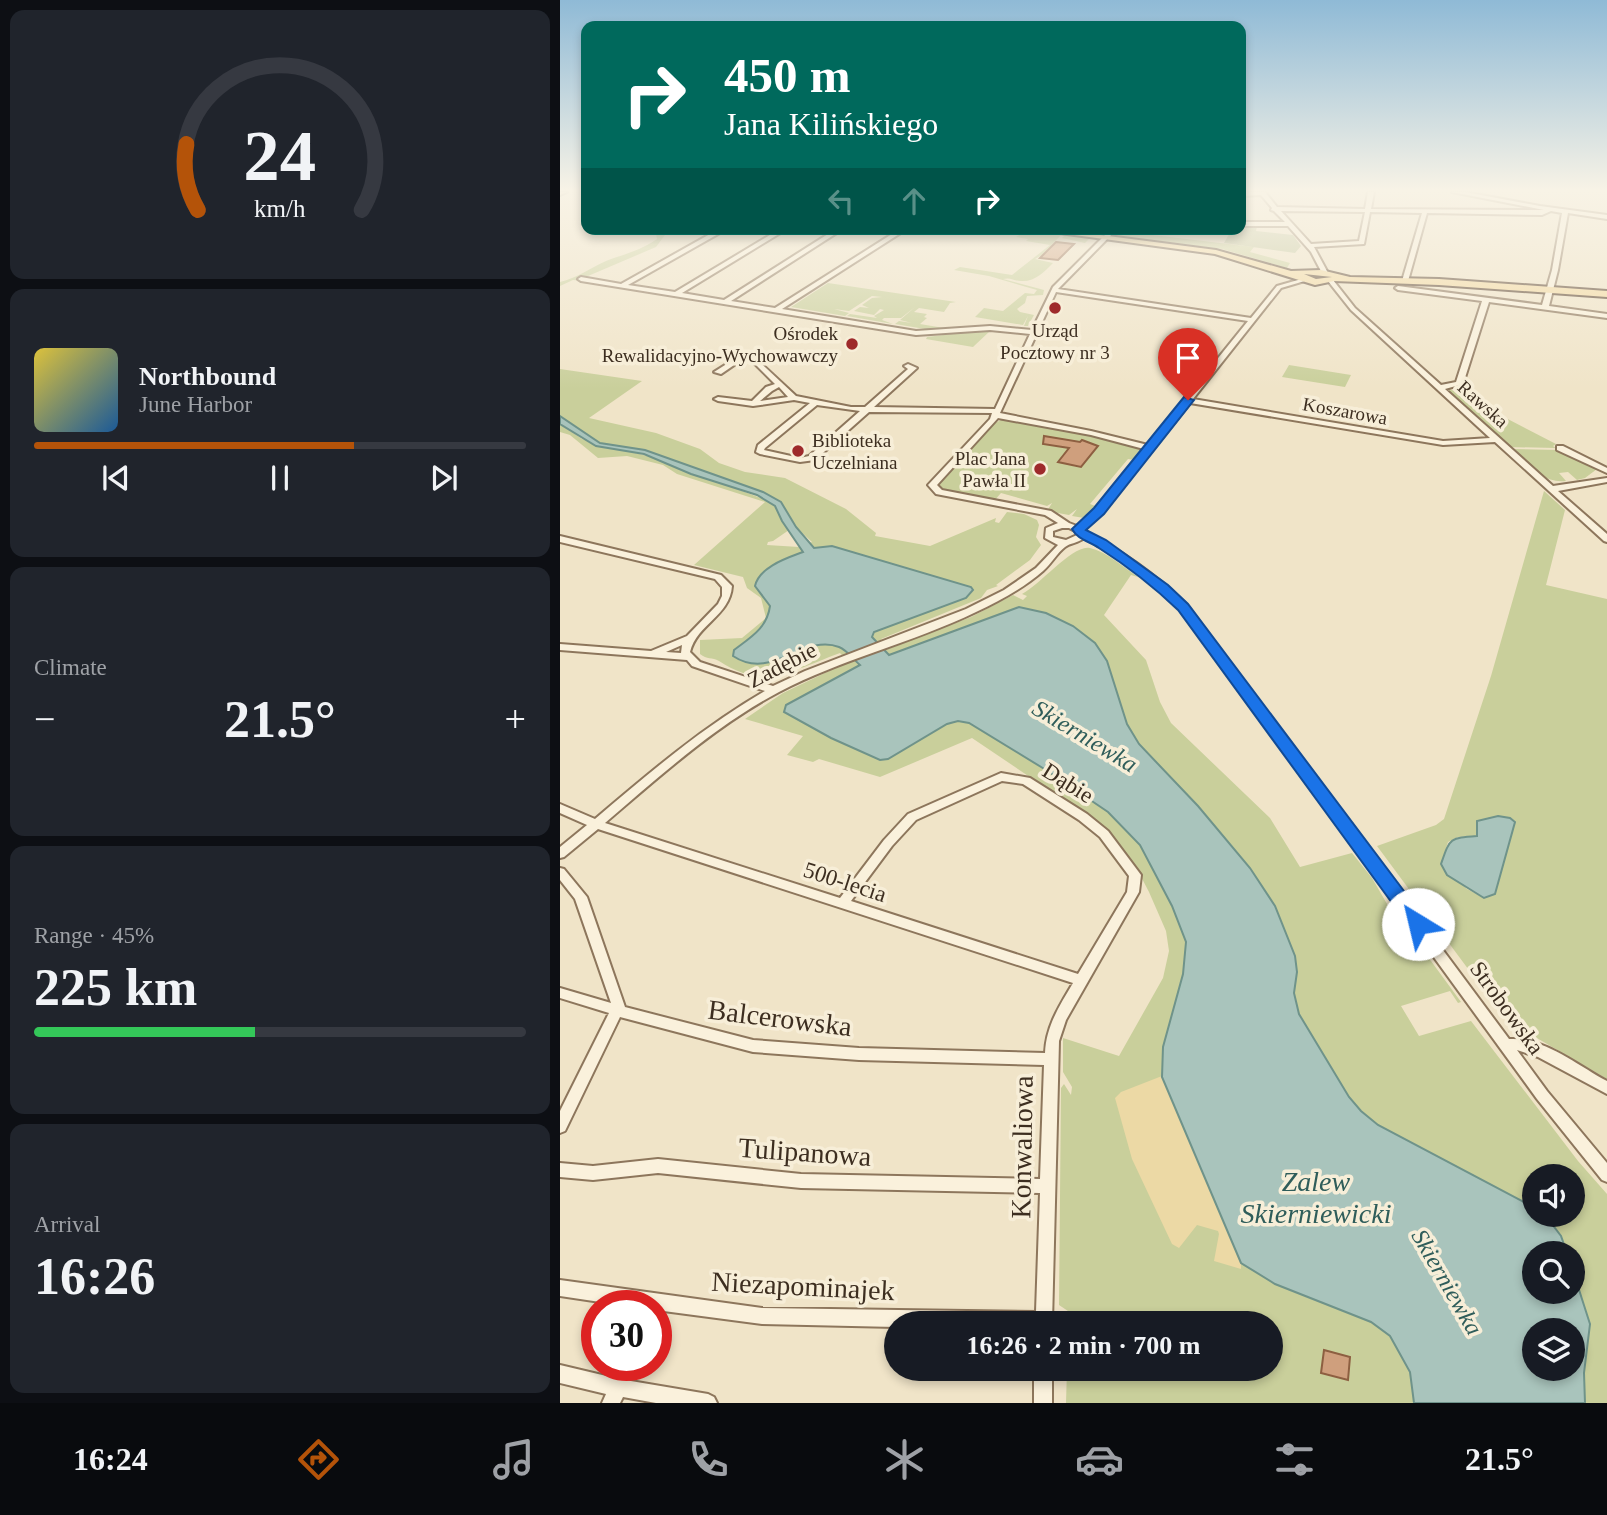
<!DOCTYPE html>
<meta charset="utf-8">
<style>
body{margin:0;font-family:Georgia,serif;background:#20242c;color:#f1f3f6;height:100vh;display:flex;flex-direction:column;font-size:26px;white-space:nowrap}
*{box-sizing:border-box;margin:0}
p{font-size:23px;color:#9ea1a6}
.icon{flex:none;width:38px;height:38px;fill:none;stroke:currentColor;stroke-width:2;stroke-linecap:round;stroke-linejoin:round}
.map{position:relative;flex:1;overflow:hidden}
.details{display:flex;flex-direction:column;gap:10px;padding:10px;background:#0d0f14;width:560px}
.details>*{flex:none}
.guide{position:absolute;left:21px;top:21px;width:665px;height:214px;border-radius:14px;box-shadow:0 4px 10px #0003;background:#00695c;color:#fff;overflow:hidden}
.fabs{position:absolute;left:962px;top:1164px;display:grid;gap:14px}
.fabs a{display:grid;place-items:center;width:63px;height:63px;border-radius:50%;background:#171b24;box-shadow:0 4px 10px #0003;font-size:35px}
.speed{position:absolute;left:21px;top:1290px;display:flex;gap:14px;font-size:35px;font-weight:700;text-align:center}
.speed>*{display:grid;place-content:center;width:91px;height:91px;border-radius:50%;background:#171b24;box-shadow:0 4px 10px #0003;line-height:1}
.speed .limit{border:10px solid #d22;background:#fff;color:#111}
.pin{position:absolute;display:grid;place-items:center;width:60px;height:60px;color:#fff;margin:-72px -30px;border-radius:50% 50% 50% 0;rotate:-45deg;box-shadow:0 0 7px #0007}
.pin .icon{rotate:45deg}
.me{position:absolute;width:77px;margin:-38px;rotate:324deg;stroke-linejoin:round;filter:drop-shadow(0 0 5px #0008)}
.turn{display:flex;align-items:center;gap:24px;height:147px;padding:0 28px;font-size:32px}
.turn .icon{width:91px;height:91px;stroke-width:2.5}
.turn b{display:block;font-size:49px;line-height:60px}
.lanes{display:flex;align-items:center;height:66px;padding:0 28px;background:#0003;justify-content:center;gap:35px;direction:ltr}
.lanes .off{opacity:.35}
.big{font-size:52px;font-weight:700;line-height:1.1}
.details .tile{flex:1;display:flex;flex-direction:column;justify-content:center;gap:10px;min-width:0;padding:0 24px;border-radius:14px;background:#20242c}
.details .dial{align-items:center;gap:0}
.dial svg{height:182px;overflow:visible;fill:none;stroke:#363941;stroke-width:7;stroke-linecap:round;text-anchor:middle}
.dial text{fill:#f1f3f6;stroke:none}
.song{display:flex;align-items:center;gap:21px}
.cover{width:84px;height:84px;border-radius:10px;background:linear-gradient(135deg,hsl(50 70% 55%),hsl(210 70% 35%))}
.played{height:7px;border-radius:4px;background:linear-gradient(90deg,#b45309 65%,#363941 65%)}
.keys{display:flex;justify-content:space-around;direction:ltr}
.heat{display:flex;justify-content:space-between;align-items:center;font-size:38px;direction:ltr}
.charge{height:10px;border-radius:5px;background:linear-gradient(90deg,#34c759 45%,#363941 0)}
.trip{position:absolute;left:324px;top:1311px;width:399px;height:70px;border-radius:35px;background:#171b24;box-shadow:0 4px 10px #0003;font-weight:700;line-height:70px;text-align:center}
.menu{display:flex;height:112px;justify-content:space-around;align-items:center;background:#090b0e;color:#9ea1a6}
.menu .icon{width:49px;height:49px}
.menu .selected{color:#b45309}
.menu b{font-size:32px;color:#f1f3f6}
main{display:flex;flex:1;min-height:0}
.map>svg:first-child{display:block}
.green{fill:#c9cf9b;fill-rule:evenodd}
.sand{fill:#ecd9a5}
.cemetery{fill:#bfc49a}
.water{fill:#a9c4bc;stroke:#6f938a;stroke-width:2;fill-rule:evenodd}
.building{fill:#cf9f7d;stroke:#8d5f41;stroke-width:2}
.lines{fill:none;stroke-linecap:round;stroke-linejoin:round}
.minor-casing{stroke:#8d765c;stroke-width:4}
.major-casing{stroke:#5b4430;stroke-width:4}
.minor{fill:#faf1dc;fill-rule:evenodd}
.major{fill:#f3d9a0;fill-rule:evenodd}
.route{fill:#1a73e8;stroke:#114b97;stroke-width:2}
.poi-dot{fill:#9e2a2b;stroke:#f7eed8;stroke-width:2.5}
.labels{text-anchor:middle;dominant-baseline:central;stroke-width:7;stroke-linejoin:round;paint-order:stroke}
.far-poi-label{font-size:19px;fill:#3d2e20;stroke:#f7eed8;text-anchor:end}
.far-street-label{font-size:19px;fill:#3d2e20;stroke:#f7eed8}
.street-label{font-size:23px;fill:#3d2e20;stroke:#f7eed8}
.water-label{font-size:24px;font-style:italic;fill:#2f5d5a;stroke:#f7eed8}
.near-street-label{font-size:28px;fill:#3d2e20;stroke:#f7eed8}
.near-water-label{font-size:28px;font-style:italic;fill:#2f5d5a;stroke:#f7eed8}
</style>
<main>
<section class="details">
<div class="tile dial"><svg viewBox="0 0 100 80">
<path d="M14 69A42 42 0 1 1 86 69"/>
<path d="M14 69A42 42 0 0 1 9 40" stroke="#b45309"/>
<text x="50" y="56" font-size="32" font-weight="700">24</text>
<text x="50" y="72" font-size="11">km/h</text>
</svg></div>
<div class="tile">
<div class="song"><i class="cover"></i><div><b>Northbound</b><p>June Harbor</p></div></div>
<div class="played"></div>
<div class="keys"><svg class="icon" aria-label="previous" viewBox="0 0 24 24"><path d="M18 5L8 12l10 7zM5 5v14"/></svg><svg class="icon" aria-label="pause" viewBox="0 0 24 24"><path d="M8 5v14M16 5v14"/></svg><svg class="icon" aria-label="next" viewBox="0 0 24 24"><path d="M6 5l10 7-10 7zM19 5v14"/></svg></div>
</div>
<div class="tile"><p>Climate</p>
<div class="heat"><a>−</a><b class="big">21.5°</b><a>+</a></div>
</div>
<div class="tile"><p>Range · 45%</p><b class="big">225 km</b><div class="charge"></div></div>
<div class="tile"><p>Arrival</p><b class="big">16:26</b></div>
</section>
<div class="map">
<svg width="1047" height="1403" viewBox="0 0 1047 1403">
<rect width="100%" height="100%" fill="#f0e4c8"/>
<!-- green -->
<g class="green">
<path d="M95,229h9l1,6 -9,12 -75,32 2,2 -10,-1 -13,6v-4c17,-4 30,-14 46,-21 18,-7 34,-10 51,-22z"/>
<path d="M460,229l70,9 -5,5 -23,-5 2,-2 -3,-1 -19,20 -7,4 18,4c-9,9 -18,19 -32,18 -7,0 -10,-4 -18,-2l41,11 -1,5 -16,1 -2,7 -8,6 3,3 14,3 -6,11h-4l4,-10 -5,9 -48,-8 9,-9 19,3 22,-18 9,1 3,-4 -48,-14 -35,-6 6,-3 52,8 38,-30 -24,-4 2,-2 -12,-2 10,-6z"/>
<polygon points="559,231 694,247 690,252 730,263 727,268 662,249 560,236 556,234"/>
<polygon points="268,283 396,302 390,303 384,312 359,308 354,312 367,314 364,317 367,318 360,324 384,328 371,330 335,324 339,321 352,323 340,320 355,307 341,318 324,318 322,320 333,324 287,316 290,314 317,318 314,316 324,310 320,309 314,315 294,311 300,307 309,308 302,305 312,298 322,297 312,296 289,311 274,309 289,313 285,316 231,307"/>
<polygon points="424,330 462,332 464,335 430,331 413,347 366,339 367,337"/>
<polygon points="729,365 791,375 785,387 722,377"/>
<path d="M0,369l82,12 -53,37 67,15 44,16 19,14 26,9 40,6 61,31 30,24 -1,3 55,10 66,-28 -1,4 4,1 8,-11 17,2 13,6 2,5 -3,12 5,8 -11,15 -34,25 2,1 -11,4 -6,8 -100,41 7,10 83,-32 42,-22 10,5 4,-4 -5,-2c18,-9 51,-50 68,-46 17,4 33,19 48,29l-7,-2 -27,40 42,45 14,42 11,21 99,95 30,49 52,-14 20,25 29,50 -3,1 3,6 4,-1 26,27 30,41 -3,1 -8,-12 -49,15 18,30 52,-15 107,140 29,33v209h-541l1,-34 203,-1v-45h-202v-12l-9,-6 2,-217 3,-4 7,11 1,-8 -9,-15v-34l56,18 44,-78 6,-27 -3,-20 -17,-39 -11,-21 -31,-42 -135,-91 -92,39 -61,-18 -6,3 -26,-7 16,-19 -58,-17 38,-26 65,-31 -8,-9c-47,17 -76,38 -121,8 -7,-4 -12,-1 -19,-7v-14l42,-2 24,-20 -5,-20 -14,-10 -4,-11 -49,-12 71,-63 -88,-28 -14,-9 -36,-9 -29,2 -28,-23 -10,-3v-8l22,15 73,19 111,42 9,6 14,24 -16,11 -5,1 -1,3 32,2 13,-5 -16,-15 -15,-25 -18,-10 -118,-42 -45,-7 -40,-27zM975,1176h38v38h-38zM975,1253h38v39h-38zM975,1330h38v38h-38z"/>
<polygon points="890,389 996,444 993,446 996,448 948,447 894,397 888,392"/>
<path d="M441,420c23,0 127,18 140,31l-6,9 -7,-1 -38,45 8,3 -14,11 -12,-2 5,-7 -8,6 -22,-4 5,-8 -5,3 -46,-13 -7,8 -48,-10 -7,-4 1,-7 55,-57z"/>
<path d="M951,449l48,1 38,19 -12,9 -8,2 -9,-8 -9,1 7,8c-24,3 -38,-17 -55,-32z"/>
<path d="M984,491l21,19 -19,75 61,14v480l-94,-55 -28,-38 -8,-5 -100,-135 59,-21 8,-6 47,-143zM938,816l17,5 -20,73 -11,4 -17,-9 -26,-25 7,-22 10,-5 19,-1 1,-6z"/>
</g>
<!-- sand -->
<polygon class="sand" points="602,1076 681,1263 681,1269 654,1261 659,1234 658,1231 637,1225 619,1248 612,1244 572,1159 555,1098 561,1092"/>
<!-- cemetery -->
<polygon class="cemetery" points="681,226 697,226 696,231 733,235 741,246 735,253 664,243 672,229 681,229"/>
<!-- water -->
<g class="water">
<path d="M0,416l40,27 45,7 118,42 18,10 15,25 18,21 18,-2 139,41 2,3 -7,8 -92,34 -2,5 17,18 130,-48 27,6 27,13 22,17 12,18 20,63 12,20 59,62 52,62 25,38 20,50 2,16 -3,21 5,21 50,83 12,14 17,14 157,83v6l10,1 16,21 6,17h-32v39h38v-21l17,53 -6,49 1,30h-171l-4,-31 -20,-36 -19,-14 -96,-38 -34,-21 -79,-186 1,-30 20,-73 3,-32 -14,-36 -32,-61 -32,-33 -62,-42 -77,-47 -11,-2 -11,3 -59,35 -8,1 -49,-22 -47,-26 2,-7 74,-40c-6,-5 -13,-15 -21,-18 -36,-14 -67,35 -106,9l1,-6c17,-13 33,-22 36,-44l-15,-20c4,-19 32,-28 48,-34l-21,-31 -7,-15 -18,-11 -66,-21 -47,-20 -48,-8 -36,-22zM975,1330h38v38h-38z"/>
<path d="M938,816l12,2 5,4 -20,72 -11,4 -37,-23 -6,-11c9,-26 8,-26 36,-28v-15z"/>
</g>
<!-- building -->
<g class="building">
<polygon points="496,242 514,244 498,260 480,258"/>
<polygon points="484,436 520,442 522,440 538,446 521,467 498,462 509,448 483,444"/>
<polygon points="764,1350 790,1357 788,1380 761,1373"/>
</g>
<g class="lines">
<defs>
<g id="minor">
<path d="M681,192h24l12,15 88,2 3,-17h6l-3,17 173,1 -92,-18h13l75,14 67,9v4l-39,-6 -10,57 -9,36 58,8v4l-118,-16 -26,82 -18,5 108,97 54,-8v4l-49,9 49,43v8l-3,-1 -109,-99 -52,3 -253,-42 -88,110 -18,16 1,3c38,19 71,43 101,72l323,435c35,-2 68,26 98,42v13l-69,-37 -21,-7 30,41 60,72v19l-5,-2 -65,-81 -357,-491c-29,-28 -61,-51 -96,-70 -6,5 -14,5 -19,9 -8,6 -14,17 -22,24 -19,17 -44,30 -67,41 -64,31 -134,47 -197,80 -64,34 -119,84 -174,131l235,75 44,-58 24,-26 93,-41 29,5 57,36 21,17 33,44 -2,17 -73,128 -7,21 -7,282h-156v4l-134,-3 -106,-14v-4h-29l-67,-10v-16l202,28 274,4 4,-119 -239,-5 -143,-15 -65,7 -33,-3v-14l33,3 65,-7 143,15 239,5 4,-114 -185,-5 -106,-8 -133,-35 -55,114 -5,2v-22l49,-98 -49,-15v-10l51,15 -36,-104 -15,-19v-12l4,1 23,28 38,110 128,33 106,8 186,5c1,-27 15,-48 28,-70l-475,-154 -34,28 -4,1v-11l27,-22 -27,-12v-9l35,15c54,-46 108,-92 170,-128l-73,-25 -5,-6 -127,-10v-6l91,7 36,-15 31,-32 4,-8v-9l-7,-8 -155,-37v-6l161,39 11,11c-2,30 -35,38 -42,66l10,10 73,24 32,-15 161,-62 38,-19 32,-22 22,-23 -13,-7 1,-10 12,-5 -13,-8 -109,-21 -8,-9 62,-66 2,-6 -123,-1 -54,48 -15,2 -40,-8 -4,-2 2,-7 52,-42 -16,-3 -41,6 -35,-5 -4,-2 4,-2 34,4 14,-14 9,-3 -24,-24 -14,3 -16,11 -7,-2 19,-12 20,-4 43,40 55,11h14l43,-38 -4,-3 4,-2 9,4 -43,39 121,2 35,-75 -40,-4 -74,5 -335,-54 -3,-2 3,-2 40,7 98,-55h8l-99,56 47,7 105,-63h7l-105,64 42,7 112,-71h7l-112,72 44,7 125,-79h7l-125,80 134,22 74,-5 42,4 21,-43 58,-58h6l-59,60 193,29 26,-32 28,-8 3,2 -27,8 -88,111 250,42 47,-3 -139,-128 -23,-29 5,-1 22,28 86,77 15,-3 26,-81 -84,-11 -3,-2 3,-2 144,19 10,-35 10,-57 -11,-2 -9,4 -115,-2 -19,68 -3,2 -3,-2 20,-68 -52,-1 -6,32 -50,3 14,26 -3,2 -3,-2 -11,-21 -23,-26h-47v-4h44l-11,-11 -3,-1 1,-2 -11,-13 -20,1zM721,211l84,1 -6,29 -48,3zM496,292l192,29 -100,124 -57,-14 -91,-18zM219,387l9,10 -28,4 12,-10zM257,405l43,6 -51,45 -9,2 -36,-8 1,-2zM438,418l93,17 53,14 -48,60 -19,17 -8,-3 -18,-12 -109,-21 -5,-5zM502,528h7l8,4v3l-11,5 -13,-3v-6zM122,645l-1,8 -15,-1zM442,781l21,3 56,36 21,17 29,39 -2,16 -49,82 -227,-73 41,-55 24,-26z"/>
<polygon points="997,446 1003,446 1047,468 1047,473 997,450"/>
<polygon points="0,1365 59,1379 148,1394 154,1397 157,1403 96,1403 63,1397 60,1403 42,1403 46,1394 0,1383"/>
<rect x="474" y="1368" width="18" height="35"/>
</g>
<g id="major">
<polygon points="0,192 7,192 0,195"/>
<path d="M470,229h24l162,21 75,21 30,-1 29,7 89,2 168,12v6l-168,-12 -105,-4 -19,4 -100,-31zM744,274l28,3 -16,2z"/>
</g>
</defs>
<!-- minor casing -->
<use href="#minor" class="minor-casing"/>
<!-- major casing -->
<use href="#major" class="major-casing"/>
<!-- minor -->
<use href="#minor" class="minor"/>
<!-- major -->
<use href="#major" class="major"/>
</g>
<!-- sky -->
<linearGradient id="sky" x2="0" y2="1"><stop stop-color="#8fbad6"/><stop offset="0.49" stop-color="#f8f3e6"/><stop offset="1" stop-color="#f8f3e6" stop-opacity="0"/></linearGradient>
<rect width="1047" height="389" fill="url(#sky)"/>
<!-- route -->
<path class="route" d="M624,397l10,3 -90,114 -18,16 20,10 62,45 20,19 237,315 3,5 -3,5 -7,2 -7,-2 -233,-319c-24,-23 -51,-44 -79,-62 -10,-7 -21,-8 -27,-19l22,-21z"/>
<!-- markers -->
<g class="poi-dot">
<circle cx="495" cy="308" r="7"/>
<circle cx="292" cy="344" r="7"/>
<circle cx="238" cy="451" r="7"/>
<circle cx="480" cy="469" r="7"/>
</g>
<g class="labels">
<!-- far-poi labels -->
<g class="far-poi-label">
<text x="495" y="330" text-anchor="middle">Urząd<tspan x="495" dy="22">Pocztowy nr 3</tspan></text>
<text x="278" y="333">Ośrodek<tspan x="278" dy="22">Rewalidacyjno-Wychowawczy</tspan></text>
<text x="252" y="440" text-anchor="start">Biblioteka<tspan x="252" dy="22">Uczelniana</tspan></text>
<text x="466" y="458">Plac Jana<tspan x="466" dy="22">Pawła II</tspan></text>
</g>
<!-- far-street labels -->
<g class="far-street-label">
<text transform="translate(923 404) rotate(42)">Rawska</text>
<text transform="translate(785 411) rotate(10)">Koszarowa</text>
</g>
<!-- street labels -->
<g class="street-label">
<text transform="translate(222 665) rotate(-27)">Zadębie</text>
<text transform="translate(508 783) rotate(32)">Dąbie</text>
<text transform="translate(285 882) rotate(18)">500-lecia</text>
<text transform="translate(947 1008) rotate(54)">Strobowska</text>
</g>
<!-- water labels -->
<g class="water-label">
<text transform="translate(525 736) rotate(31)">Skierniewka</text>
<text transform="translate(887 1282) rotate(60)">Skierniewka</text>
</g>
<!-- near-street labels -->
<g class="near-street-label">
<text transform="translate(220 1018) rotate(7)">Balcerowska</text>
<text transform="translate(462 1147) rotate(-89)">Konwaliowa</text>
<text transform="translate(245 1152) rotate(4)">Tulipanowa</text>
<text transform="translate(243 1286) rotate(3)">Niezapominajek</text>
</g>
<!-- near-water labels -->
<g class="near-water-label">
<text x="756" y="1181">Zalew<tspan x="756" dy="32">Skierniewicki</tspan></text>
</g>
</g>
</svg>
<div class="fabs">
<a><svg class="icon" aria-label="sound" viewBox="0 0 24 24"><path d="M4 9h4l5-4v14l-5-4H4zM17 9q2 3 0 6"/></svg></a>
<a><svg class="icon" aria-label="search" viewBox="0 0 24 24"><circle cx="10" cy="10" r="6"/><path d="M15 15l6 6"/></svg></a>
<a><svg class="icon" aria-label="layers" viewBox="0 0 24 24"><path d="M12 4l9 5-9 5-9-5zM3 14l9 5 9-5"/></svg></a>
</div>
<div class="speed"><div class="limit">30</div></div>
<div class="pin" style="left:628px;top:400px;background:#d93025"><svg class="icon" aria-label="arrive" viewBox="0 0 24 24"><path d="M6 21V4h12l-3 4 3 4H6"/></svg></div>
<svg class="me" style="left:858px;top:924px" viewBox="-20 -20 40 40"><circle r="19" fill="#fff"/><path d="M0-13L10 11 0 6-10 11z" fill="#1a73e8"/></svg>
<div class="trip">16:26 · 2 min · 700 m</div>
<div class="guide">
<div class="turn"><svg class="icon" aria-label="right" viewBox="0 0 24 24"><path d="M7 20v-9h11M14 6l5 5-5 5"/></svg><div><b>450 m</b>Jana Kilińskiego</div></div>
<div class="lanes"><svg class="icon off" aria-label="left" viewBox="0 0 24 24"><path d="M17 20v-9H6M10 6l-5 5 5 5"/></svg><svg class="icon off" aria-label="ahead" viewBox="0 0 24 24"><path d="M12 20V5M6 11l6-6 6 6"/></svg><svg class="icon" aria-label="right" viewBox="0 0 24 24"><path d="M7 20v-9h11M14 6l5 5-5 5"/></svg></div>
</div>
</div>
</main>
<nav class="menu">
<b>16:24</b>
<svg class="icon selected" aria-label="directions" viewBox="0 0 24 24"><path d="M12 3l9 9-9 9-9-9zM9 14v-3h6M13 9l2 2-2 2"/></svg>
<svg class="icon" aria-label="music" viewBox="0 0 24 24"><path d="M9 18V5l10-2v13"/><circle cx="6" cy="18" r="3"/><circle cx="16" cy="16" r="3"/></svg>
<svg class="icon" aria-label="phone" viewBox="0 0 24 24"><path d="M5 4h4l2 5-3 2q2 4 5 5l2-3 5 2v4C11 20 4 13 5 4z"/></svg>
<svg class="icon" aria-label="climate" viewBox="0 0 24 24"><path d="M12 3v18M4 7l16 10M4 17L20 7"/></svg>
<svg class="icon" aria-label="car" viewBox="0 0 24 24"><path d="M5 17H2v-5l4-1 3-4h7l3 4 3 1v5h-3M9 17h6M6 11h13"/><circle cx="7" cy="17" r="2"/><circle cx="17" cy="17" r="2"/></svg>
<svg class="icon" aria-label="filters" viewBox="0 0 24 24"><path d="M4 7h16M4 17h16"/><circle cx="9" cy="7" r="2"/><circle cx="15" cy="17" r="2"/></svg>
<b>21.5°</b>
</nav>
